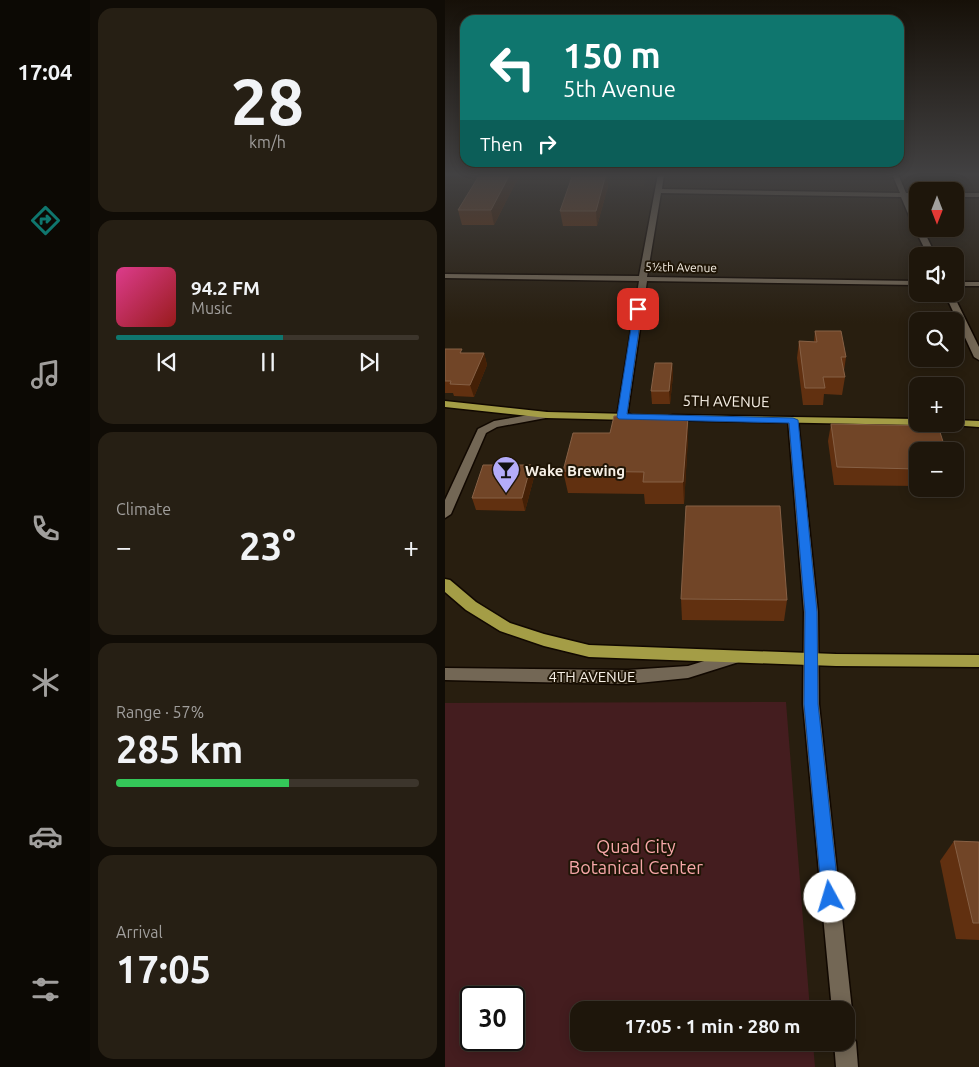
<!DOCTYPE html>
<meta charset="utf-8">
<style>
body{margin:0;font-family:Ubuntu,sans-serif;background:#261f14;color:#f1f3f6;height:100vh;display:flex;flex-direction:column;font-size:19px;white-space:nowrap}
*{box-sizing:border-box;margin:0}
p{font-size:16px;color:#a19f9d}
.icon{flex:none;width:28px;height:28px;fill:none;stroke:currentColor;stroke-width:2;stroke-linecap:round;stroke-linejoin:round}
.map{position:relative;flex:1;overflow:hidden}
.panel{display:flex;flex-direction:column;gap:8px;padding:8px;background:#100c06;width:355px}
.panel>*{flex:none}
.guide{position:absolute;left:15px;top:15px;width:444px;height:152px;border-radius:15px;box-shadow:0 2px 12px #0003,0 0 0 1px #3c352c;background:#0f766e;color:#fff;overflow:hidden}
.needle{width:32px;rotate:180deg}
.buttons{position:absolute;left:464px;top:182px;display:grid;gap:10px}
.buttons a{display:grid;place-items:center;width:55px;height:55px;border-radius:10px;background:#1e160b;box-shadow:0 2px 12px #0003,0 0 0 1px #3c352c;font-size:25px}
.speed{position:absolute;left:15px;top:986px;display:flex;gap:10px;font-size:25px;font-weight:700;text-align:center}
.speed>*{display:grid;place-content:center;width:65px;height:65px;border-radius:50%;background:#1e160b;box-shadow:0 2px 12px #0003,0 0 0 1px #3c352c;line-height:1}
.speed .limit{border:2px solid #111;border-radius:8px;background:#fff;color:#111}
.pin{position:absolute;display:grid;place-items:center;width:42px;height:42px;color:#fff;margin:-21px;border-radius:10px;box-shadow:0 2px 8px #0006}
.me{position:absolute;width:55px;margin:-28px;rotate:354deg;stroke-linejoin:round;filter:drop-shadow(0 0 4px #0008)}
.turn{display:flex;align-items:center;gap:18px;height:105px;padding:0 20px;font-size:22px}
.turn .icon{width:65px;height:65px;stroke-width:2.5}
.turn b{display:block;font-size:35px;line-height:42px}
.then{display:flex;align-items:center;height:48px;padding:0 20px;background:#0003;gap:10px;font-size:19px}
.big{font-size:38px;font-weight:600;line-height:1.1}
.panel .card{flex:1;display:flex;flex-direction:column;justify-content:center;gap:8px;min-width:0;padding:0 18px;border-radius:15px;background:#261f14}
.panel .dial{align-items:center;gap:0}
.dial b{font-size:65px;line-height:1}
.song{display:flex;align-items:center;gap:15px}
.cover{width:60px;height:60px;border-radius:8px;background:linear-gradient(135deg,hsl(330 70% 55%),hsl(0 70% 35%))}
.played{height:5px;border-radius:2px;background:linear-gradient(90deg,#0f766e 55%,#3c352c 55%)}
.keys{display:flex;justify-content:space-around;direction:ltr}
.heat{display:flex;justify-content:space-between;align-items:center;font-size:28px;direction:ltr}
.charge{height:8px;border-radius:4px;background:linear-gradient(90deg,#34c759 57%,#3c352c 0)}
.trip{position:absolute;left:125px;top:1001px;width:285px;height:50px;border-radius:15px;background:#1e160b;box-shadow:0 2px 12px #0003,0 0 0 1px #3c352c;font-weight:600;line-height:50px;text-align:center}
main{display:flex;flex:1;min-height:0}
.tab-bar{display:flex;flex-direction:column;width:90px;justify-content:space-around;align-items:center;background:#0c0904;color:#a19f9d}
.tab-bar .icon{width:35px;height:35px}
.tab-bar .current{color:#0f766e}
.tab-bar b{font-size:22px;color:#f1f3f6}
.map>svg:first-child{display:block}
.built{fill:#32240e}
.green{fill:#441d1f;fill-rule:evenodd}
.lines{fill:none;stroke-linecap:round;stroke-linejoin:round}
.minor-casing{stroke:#110800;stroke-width:3}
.primary-casing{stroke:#110800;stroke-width:3}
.minor{fill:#736755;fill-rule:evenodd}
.primary{fill:#a49d46;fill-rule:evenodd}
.wall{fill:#613010}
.shaded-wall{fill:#442006}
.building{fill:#714527;stroke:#866045}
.route{fill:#1a73e8;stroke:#114b97}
.labels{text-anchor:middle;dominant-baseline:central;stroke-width:4;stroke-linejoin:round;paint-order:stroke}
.far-street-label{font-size:12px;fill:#f7f0e6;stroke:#1f1506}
.street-label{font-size:15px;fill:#f7f0e6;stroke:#1f1506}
.poi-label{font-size:15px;font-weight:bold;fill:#f7f0e6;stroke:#1f1506;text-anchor:start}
.near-park-label{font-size:18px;fill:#f7a7a9;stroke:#1f1506}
</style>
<main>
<nav class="tab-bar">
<b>17:04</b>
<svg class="icon current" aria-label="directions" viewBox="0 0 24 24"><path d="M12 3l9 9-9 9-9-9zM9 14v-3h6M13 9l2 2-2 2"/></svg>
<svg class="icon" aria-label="music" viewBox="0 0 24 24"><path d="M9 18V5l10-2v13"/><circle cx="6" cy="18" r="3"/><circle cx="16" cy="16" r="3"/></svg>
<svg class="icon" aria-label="phone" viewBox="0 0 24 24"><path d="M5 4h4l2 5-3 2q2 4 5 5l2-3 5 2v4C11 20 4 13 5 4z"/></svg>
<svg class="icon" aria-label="climate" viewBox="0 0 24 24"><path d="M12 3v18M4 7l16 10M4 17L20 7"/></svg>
<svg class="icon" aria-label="car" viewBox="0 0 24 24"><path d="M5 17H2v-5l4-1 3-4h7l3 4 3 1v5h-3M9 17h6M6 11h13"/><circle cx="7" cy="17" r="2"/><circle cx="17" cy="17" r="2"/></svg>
<svg class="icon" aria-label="filters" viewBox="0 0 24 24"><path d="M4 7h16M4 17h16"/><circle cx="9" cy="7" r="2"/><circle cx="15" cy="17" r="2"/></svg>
</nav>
<section class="panel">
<div class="card dial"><b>28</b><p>km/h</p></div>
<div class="card">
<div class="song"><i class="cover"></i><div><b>94.2 FM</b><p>Music</p></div></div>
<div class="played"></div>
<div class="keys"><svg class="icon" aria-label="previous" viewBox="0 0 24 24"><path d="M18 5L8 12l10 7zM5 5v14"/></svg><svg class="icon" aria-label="pause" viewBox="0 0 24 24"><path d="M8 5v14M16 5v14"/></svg><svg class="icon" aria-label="next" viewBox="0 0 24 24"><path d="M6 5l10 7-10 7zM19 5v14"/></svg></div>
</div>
<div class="card"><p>Climate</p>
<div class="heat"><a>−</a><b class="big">23°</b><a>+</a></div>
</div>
<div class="card"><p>Range · 57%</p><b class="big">285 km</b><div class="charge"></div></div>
<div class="card"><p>Arrival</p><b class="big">17:05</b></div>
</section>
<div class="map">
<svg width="534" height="1067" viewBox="0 0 534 1067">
<rect width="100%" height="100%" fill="#281e0f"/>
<!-- built -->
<polygon class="built" points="9,174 202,174 199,186 2,184"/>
<!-- green -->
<path class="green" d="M341,702l24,308h-231v32l234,1 2,24h-370v-364zM26,998h43v42h-43z"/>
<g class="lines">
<defs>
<g id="minor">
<polygon points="213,174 219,174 217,189 455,193 447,174 453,174 461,193 472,193 472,197 463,197 472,218 472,227 468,225 456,197 216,193 202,277 472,281 472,285 202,281 182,417 181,419 173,419 172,417 194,281 0,278 0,274 194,276"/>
<rect x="510" y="193" width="24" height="4"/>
<polygon points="471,227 478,229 491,256 483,256 470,229"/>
<rect x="510" y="282" width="24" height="4"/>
<polygon points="500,294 508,294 534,347 534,360 529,357"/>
<polygon points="102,412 107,415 106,417 52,427 41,433 6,514 0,518 0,500 33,429 49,421"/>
<polygon points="348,417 353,420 373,612 374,704 407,1010 404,1017 401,1019 401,1010 387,1010 358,704 359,612 343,420"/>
<polygon points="292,651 297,653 299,657 297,661 243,678 183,684 0,680 0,668 183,670 243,666"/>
<polygon points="401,1032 407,1035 411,1042 413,1067 391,1067 389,1042 401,1042"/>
</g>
<g id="primary">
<polygon points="0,401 102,412 185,414 190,417 185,420 102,418 0,407"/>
<polygon points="228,415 472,419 472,424 476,424 472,425 224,420 223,418 224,416"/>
<polygon points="510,420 534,421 534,427 506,425 505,424 510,424"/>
<polygon points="0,579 5,580 31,602 65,623 99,634 144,645 391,654 534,655 534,667 391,666 144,657 99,646 55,631 21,610 0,592"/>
</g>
</defs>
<!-- minor casing -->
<use href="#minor" class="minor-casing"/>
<!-- primary casing -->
<use href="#primary" class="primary-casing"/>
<!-- minor -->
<use href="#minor" class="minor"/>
<!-- primary -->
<use href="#primary" class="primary"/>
</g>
<!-- wall -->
<g class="wall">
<polygon points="35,174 75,174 49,225 17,225 13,210"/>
<polygon points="128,174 161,174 163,186 152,226 118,226 115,211"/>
<polygon points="370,331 401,357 399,371 400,377 397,395 379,394 378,405 358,405 352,358 354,341 369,342"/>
<polygon points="0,349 18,353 39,353 42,365 29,397 9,396 8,393 0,393"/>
<polygon points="227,363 228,375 225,404 207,404 206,391"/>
<polygon points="243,417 243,438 239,504 200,504 199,494 123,493 118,471 165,433"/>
<polygon points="386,424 472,451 472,486 389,485 383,441"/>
<polygon points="89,477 80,511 31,510 27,498"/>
<polygon points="236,599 342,600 339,621 237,620"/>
<polygon points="509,841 534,842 534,940 511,939 495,861"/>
</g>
<!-- shaded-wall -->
<g class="shaded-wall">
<polygon points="65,174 75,174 49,225 46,210"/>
<polygon points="161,174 163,186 152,226 151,211"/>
<polygon points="39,353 42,365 29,397 25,385"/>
<polygon points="227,363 228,375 225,404 224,391"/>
<polygon points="243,417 243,438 239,504 238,482"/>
<polygon points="86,465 89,477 80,511 77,498"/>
</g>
<!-- building -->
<g class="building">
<polygon points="35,174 65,174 46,210 13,210"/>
<polygon points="128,174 161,174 151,211 115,211"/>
<polygon points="370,331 396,331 401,357 396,357 400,377 378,377 380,388 360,388 354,341 372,342"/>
<polygon points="0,349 17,349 15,353 39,353 25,385 5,384 6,381 0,381"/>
<polygon points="210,363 227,363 224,391 206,391"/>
<polygon points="169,416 243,417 238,482 198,482 199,472 118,471 128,433 165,433"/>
<polygon points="386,424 493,426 501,451 472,451 472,469 392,467"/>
<polygon points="38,465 86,465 77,498 27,498"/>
<polygon points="241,506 335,506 342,600 236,599"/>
<polygon points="509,841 534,842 534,923 528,923"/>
</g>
<!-- sky -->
<linearGradient id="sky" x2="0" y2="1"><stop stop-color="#161008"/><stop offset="0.54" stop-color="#424142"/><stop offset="1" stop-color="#424142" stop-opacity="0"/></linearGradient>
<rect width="534" height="323" fill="url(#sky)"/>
<!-- route -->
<polygon class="route" points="193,307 197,309 182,414 348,418 353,420 372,612 373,704 394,897 391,903 385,905 379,903 377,897 359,704 360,612 344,423 174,419 172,417 189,309"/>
<!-- icons -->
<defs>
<symbol id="bar-pin" viewBox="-11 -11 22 30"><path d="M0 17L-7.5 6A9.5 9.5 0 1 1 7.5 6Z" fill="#b4acf9" stroke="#1f1506"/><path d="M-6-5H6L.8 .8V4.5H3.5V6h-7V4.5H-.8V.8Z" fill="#111"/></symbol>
</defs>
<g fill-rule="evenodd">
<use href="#bar-pin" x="45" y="454" width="32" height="43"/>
</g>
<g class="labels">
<!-- far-street labels -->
<g class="far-street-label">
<text transform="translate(236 267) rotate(1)">5½th Avenue</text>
</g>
<!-- street labels -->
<g class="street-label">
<text transform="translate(281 401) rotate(1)">5TH AVENUE</text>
<text x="147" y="676">4TH AVENUE</text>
</g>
<!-- poi labels -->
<g class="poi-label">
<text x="80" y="470">Wake Brewing</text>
</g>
<!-- near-park labels -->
<g class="near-park-label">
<text x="191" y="846">Quad City<tspan x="191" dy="21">Botanical Center</tspan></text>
</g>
</g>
</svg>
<div class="buttons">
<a><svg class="needle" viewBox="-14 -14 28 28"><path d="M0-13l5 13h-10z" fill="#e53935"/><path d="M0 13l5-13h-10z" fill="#a19f9d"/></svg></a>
<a><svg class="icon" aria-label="sound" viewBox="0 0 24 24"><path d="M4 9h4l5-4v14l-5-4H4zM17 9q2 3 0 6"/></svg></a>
<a><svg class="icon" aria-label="search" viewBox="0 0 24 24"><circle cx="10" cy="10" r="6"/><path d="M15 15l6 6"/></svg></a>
<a>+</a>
<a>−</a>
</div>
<div class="speed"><div class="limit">30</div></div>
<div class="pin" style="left:193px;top:309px;background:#d93025"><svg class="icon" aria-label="arrive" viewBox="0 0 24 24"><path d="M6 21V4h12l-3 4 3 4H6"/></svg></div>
<svg class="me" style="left:385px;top:897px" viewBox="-20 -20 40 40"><circle r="19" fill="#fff"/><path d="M0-13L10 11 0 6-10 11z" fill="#1a73e8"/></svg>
<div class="trip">17:05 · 1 min · 280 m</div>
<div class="guide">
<div class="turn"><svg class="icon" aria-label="left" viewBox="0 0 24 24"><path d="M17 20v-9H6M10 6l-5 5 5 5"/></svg><div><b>150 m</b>5th Avenue</div></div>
<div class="then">Then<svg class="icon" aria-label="right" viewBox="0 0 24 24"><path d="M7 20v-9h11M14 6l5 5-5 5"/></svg></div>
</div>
</div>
</main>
